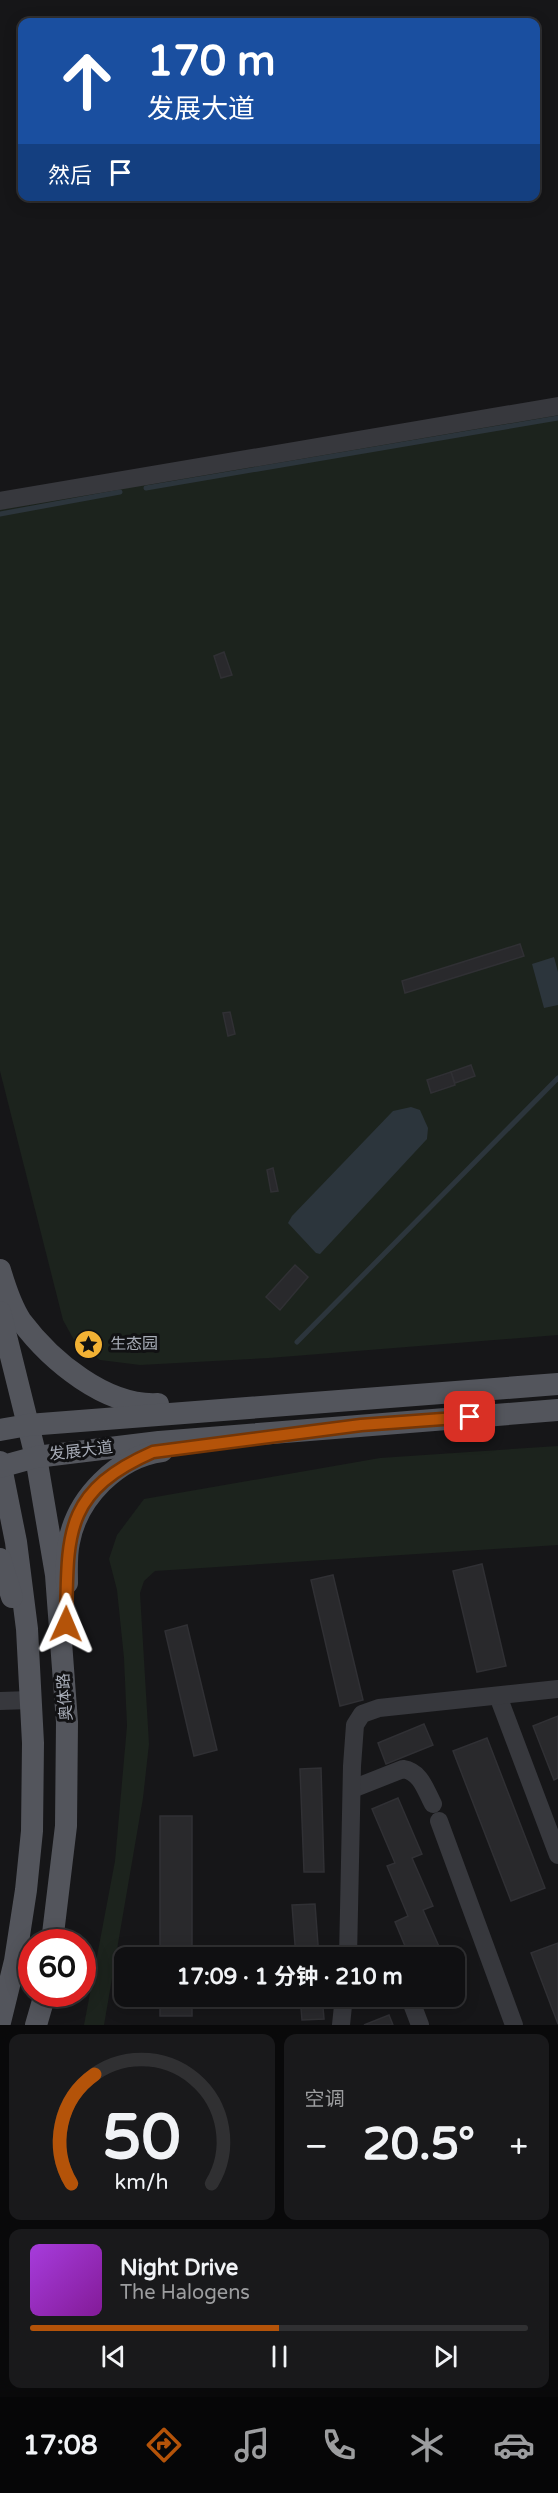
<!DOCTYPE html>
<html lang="zh">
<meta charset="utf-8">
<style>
body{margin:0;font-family:"Varela Round","Noto Sans SC",sans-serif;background:#19191b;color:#f1f3f6;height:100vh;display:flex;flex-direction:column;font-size:22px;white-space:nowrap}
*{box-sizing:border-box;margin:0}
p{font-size:20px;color:#9c9d9f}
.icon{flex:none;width:33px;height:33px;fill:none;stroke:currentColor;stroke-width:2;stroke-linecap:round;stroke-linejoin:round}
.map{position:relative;height:2025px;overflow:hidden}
.sheet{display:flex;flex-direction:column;gap:9px;padding:9px;background:#09090a;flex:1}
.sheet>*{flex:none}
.guide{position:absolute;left:18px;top:18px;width:522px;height:183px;border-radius:12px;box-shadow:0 3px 15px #0003,0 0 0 2px #303032;background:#1a4fa0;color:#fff;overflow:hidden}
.speed{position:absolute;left:18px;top:1929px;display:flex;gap:12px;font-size:30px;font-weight:700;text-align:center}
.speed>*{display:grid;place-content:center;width:78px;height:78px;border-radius:50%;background:#101012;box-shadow:0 3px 15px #0003,0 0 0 2px #303032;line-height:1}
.speed .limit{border:9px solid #d22;background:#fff;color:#111}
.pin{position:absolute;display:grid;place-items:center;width:51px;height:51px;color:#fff;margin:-26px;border-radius:12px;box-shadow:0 3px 9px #0006}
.me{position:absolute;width:66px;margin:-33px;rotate:1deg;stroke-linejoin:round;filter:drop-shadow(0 0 4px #0008)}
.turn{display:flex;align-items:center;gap:21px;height:126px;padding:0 30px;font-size:27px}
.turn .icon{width:78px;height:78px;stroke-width:2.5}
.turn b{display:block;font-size:42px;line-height:51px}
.then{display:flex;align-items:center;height:57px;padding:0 30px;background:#0003;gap:12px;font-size:22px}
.big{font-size:45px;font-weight:700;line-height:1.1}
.sheet .tile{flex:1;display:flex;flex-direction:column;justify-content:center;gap:9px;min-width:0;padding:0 21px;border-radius:12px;background:#19191b}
.sheet .dial{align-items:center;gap:0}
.dial svg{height:156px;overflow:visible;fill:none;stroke:#303032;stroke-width:7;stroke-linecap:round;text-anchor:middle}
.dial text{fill:#f1f3f6;stroke:none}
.song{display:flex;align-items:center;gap:18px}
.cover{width:72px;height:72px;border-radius:9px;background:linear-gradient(135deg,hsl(280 70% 55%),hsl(290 70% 35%))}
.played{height:6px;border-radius:3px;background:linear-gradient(90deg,#b45309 50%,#303032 50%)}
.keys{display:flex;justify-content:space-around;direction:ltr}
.heat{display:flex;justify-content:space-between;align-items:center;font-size:33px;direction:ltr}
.sheet .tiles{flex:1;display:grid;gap:9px;grid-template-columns:1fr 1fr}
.tile:last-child{grid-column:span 2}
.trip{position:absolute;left:114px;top:1947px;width:351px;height:60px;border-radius:12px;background:#101012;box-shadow:0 3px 15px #0003,0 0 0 2px #303032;font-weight:700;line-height:60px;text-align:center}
.tabs{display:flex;height:96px;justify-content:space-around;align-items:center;background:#060607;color:#9c9d9f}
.tabs .icon{width:42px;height:42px}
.tabs .current{color:#b45309}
.tabs b{font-size:27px;color:#f1f3f6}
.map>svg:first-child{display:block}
.green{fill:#1c231d}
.water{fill:#2c353c}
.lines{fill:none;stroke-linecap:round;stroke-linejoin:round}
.stream{stroke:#2c353c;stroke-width:5}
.building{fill:#29292c;stroke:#303034;stroke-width:1.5}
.minor{stroke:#37383d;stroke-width:18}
.major{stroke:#53555c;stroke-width:22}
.route-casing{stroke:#753606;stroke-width:15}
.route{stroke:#b45309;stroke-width:10}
.labels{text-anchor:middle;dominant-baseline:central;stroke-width:6;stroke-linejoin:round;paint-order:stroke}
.poi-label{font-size:16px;fill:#a8adb8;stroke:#111113;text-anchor:start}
.street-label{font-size:16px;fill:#a8adb8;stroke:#111113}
</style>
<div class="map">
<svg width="558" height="2025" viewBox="0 0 558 2025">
<rect width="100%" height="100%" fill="#161618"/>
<!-- green -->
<g class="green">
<polygon points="558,408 558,1335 269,1358 140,1365 100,1360 74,1340 63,1320 0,1071 0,504"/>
<polygon points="558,1446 558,1545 155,1571 144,1581 140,1593 149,1744 143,1798 104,2025 84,2025 115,1861 127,1726 124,1658 117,1590 109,1559 117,1535 144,1499 380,1458"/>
</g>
<!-- water -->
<g class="water">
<polygon points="554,957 558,972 558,1005 544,1008 532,964"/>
<polygon points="411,1107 420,1110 428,1128 427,1139 320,1254 316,1253 288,1223 292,1216 393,1111"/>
</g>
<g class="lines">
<!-- stream -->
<g class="stream">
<polyline points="146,488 558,418"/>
<polyline points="0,514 120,492"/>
<polyline points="297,1342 558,1078"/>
</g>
</g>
<!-- building -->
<g class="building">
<polygon points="224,652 232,675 221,678 214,656"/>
<polygon points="520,944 524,956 405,993 402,981"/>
<polygon points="230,1012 235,1034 228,1036 223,1013"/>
<polygon points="471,1065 475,1076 455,1083 451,1072"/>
<polygon points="451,1072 455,1085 431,1093 427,1080"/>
<polygon points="273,1168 278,1191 271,1192 267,1170"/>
<polygon points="295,1265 308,1277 280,1310 266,1297"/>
<polygon points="482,1564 506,1666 477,1672 453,1571"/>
<polygon points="333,1575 363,1700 340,1706 311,1580"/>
<polygon points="187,1625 217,1750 194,1756 165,1631"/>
<polygon points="558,1716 558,1778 554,1780 533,1726"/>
<polygon points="424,1724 433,1745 386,1764 378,1743"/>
<polygon points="487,1738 545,1888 511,1901 453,1751"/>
<polygon points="321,1768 324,1872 304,1872 300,1769"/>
<polygon points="398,1798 422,1854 412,1858 433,1906 423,1910 444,1958 410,1958 395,1922 408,1916 387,1866 395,1863 372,1809"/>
<rect x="160" y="1816" width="32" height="142"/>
<polygon points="315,1904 319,1958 296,1958 292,1905"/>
<polygon points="558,1943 558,2024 531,1953"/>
<rect x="160" y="1996" width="32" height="20"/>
<polygon points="300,1996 322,1996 324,2019 302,2020"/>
<polygon points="389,2015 393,2025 364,2025"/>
</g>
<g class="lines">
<!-- minor -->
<g class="minor">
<polyline points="0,501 558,406"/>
<polyline points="498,1696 558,1855"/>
<polyline points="0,1701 30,1700"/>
<path d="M352,1789l51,-20c18,3 22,20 30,35"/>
<polyline points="439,1821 514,2025"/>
<polyline points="348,1958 352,1766 355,1725 362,1714 379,1708 558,1689"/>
<polyline points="409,1996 420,2025"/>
<polyline points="341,2025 344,1996"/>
</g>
<!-- major -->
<g class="major">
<path d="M0,1270c5,17 11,36 21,51 30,40 85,86 137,83"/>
<polyline points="0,1312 36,1457 56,1575 67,1722 66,1826 52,1942"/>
<polyline points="0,1430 28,1425 558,1384"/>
<polyline points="0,1462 16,1542 27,1629 33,1743 32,1831 26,1890 15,1961 0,2022"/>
<polyline points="0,1467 36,1457 159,1442 558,1410"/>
<polyline points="0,1559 12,1597"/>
<path d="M67,1583c0,-13 -1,-28 2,-41 8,-44 48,-85 93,-91"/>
<polyline points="36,2025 45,1994"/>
</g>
</g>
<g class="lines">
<defs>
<path id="route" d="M66,1624c2,-89 -4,-132 87,-172l208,-27 109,-8"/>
</defs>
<!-- route casing -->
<use href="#route" class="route-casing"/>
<!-- route -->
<use href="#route" class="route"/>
</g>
<!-- icons -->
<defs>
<symbol id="sight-disc" viewBox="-11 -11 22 22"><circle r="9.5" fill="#f2b134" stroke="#111113"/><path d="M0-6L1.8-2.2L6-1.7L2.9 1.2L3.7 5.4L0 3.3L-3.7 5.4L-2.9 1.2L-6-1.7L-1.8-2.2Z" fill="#111"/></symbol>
</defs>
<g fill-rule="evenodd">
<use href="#sight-disc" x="72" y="1328" width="33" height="33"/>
</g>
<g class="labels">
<!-- poi labels -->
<g class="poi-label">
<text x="110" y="1344">生态园</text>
</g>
<!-- street labels -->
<g class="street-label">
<text transform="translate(81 1451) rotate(-7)">发展大道</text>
<text transform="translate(65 1697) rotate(-94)">奥体路</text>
</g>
</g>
</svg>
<div class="speed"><div class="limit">60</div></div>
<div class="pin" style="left:470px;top:1417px;background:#d93025"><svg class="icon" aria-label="arrive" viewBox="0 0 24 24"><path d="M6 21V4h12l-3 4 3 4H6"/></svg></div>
<svg class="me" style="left:66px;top:1624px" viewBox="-20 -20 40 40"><path d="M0-17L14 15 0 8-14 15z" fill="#b45309" stroke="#fff" stroke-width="4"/></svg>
<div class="trip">17:09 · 1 分钟 · 210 m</div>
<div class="guide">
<div class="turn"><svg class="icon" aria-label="ahead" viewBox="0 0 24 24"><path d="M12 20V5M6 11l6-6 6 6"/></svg><div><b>170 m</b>发展大道</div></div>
<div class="then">然后<svg class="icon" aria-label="arrive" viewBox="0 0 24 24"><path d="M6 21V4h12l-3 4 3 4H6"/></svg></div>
</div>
</div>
<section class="sheet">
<div class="tiles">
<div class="tile dial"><svg viewBox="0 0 100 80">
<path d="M14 69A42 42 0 1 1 86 69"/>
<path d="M14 69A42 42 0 0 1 26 13" stroke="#b45309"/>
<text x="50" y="56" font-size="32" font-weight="700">50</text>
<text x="50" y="72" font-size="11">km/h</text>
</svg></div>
<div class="tile"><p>空调</p>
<div class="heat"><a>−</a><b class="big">20.5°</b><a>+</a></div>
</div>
<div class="tile">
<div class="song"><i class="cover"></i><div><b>Night Drive</b><p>The Halogens</p></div></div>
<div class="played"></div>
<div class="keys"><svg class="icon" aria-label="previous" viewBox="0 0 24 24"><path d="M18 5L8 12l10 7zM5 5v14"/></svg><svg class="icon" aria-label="pause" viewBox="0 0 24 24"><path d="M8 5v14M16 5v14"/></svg><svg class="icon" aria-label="next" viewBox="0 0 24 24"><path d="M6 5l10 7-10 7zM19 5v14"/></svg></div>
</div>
</div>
</section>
<nav class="tabs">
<b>17:08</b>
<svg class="icon current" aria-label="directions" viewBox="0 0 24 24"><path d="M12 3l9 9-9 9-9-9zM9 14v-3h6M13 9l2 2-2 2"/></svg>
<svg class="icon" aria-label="music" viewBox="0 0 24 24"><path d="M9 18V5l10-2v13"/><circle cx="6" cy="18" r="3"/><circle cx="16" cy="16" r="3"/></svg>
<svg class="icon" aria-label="phone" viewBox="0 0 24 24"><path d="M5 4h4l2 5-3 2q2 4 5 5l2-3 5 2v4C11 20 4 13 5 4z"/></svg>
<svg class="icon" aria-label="climate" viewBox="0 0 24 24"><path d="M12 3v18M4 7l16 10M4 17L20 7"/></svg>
<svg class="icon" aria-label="car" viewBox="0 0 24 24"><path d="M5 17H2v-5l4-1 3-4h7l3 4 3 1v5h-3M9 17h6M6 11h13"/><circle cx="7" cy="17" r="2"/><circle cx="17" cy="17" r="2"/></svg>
</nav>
